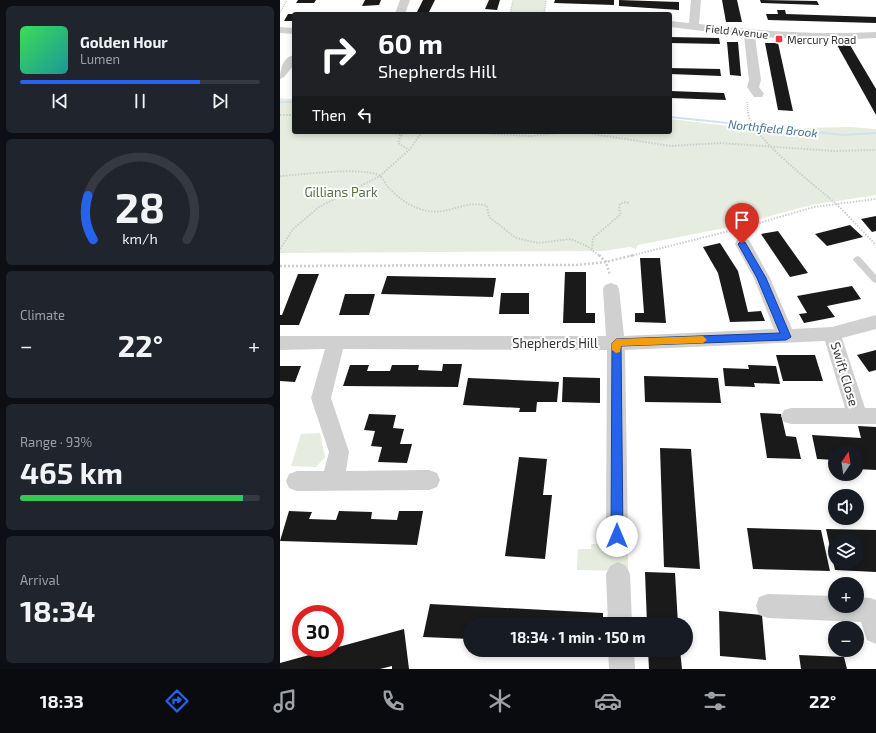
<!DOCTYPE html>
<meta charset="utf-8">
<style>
body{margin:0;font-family:"Exo 2",sans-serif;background:#20242c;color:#f1f3f6;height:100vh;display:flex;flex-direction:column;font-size:15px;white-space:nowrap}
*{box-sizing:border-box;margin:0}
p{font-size:13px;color:#9ea1a6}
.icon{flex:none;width:22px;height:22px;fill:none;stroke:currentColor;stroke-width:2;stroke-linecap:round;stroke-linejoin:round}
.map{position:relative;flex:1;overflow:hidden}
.drawer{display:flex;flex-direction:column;gap:6px;padding:6px;background:#0d0f14;width:280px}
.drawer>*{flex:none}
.top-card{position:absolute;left:12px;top:12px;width:380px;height:122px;border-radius:4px;box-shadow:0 2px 6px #0003;background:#202124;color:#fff;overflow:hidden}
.needle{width:26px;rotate:13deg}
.tools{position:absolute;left:548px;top:445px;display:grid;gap:8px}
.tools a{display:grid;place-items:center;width:36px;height:36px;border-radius:50%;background:#171b24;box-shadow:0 2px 6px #0003;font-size:20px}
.speed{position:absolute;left:12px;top:605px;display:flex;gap:8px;font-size:20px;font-weight:700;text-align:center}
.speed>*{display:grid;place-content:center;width:52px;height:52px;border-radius:50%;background:#171b24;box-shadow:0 2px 6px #0003;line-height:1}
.speed .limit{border:6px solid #d22;background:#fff;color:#111}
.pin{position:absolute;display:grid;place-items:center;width:34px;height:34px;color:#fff;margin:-41px -17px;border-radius:50% 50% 50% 0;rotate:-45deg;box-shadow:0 0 4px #0007}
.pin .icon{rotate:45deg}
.me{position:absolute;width:44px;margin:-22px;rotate:0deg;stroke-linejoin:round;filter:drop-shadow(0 0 3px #0008)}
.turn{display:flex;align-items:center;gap:14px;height:84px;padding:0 20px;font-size:18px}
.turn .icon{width:52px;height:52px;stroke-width:2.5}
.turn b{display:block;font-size:28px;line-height:34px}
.then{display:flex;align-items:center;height:38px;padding:0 20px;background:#0003;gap:8px;font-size:15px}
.big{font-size:30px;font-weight:700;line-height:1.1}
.drawer .widget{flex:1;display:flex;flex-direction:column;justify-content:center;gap:6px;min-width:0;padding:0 14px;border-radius:6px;background:#20242c}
.drawer .dial{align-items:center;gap:0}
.dial svg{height:104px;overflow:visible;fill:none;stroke:#363941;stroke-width:7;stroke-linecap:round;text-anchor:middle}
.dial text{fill:#f1f3f6;stroke:none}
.song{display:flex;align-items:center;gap:12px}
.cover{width:48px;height:48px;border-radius:6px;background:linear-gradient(135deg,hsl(130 70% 55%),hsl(180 70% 35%))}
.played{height:4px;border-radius:2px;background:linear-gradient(90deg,#2563eb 75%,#363941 75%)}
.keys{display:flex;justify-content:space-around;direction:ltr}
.heat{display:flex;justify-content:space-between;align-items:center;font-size:22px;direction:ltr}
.charge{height:6px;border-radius:3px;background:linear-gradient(90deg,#34c759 93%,#363941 0)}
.trip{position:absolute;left:183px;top:617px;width:230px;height:40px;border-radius:20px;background:#171b24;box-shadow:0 2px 6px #0003;font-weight:700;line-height:40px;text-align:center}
.dock{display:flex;height:64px;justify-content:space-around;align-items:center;background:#090b0e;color:#9ea1a6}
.dock .icon{width:28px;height:28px}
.dock .on{color:#2563eb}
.dock b{font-size:18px;color:#f1f3f6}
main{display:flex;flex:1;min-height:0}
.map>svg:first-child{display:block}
.green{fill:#e6ecdf}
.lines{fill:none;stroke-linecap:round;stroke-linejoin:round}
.stream{fill:#cfe2ee;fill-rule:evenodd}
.building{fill:#1a1a1a;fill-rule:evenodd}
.path-far2{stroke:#cdcdcd;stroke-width:1.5;stroke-dasharray:1 1;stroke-linecap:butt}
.path-far1{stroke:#cdcdcd;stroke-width:2;stroke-dasharray:1.5 1.5;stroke-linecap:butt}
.path{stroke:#cdcdcd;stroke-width:2.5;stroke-dasharray:2 2;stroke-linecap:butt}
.lane{fill:#d0d0d0;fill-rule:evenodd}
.street{fill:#d0d0d0;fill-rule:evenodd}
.route{fill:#2563eb;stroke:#184099}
.slow{fill:#f59e0b}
.poi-dot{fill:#e63946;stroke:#fff;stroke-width:1.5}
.labels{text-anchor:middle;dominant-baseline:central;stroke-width:4;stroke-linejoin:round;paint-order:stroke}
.far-street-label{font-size:11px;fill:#333;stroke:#fff}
.far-poi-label{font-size:11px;fill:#333;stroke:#fff;text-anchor:start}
.far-water-label{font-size:12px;font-style:italic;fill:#3f7597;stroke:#fff}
.park-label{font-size:13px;fill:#56703f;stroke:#fff}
.street-label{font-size:13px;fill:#333;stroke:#fff}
</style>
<main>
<section class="drawer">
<div class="widget">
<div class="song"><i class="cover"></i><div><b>Golden Hour</b><p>Lumen</p></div></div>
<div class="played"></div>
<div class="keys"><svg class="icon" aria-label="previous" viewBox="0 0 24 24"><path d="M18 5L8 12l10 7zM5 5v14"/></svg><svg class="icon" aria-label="pause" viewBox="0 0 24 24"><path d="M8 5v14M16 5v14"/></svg><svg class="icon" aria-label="next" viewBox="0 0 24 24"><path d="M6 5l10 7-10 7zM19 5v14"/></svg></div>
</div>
<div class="widget dial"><svg viewBox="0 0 100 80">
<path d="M14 69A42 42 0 1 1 86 69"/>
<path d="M14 69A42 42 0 0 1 10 35" stroke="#2563eb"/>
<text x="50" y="56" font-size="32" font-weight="700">28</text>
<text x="50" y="72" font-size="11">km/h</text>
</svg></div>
<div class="widget"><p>Climate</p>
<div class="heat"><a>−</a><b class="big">22°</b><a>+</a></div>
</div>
<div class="widget"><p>Range · 93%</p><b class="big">465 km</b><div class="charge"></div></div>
<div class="widget"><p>Arrival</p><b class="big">18:34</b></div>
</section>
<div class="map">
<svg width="596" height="669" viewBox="0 0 596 669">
<rect width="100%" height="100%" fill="#fff"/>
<!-- green -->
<g class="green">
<polygon points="233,0 266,0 264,14 230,14"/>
<polygon points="0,98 14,99 14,132 390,132 390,119 474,129 571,127 596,129 596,195 531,205 450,227 358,245 356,249 350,247 323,251 0,253"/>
<polygon points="40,433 45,457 36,467 11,466 21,434"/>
<polygon points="311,544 325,544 325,550 348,550 348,571 297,570 298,549 311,549"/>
</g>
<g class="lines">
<!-- stream -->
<g class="stream">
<rect x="0" y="101" width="14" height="2"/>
<polygon points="390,116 563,134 596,132 596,134 563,136 390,118"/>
</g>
</g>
<!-- building -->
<g class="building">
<polygon points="18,0 36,0 34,3 16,3"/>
<polygon points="85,0 101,0 99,5 82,6"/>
<polygon points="143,0 155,0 148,14 136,14"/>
<polygon points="209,0 220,0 217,10 205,9"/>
<polygon points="275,0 334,0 334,5 274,3"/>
<polygon points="339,0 399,2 399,10 339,6"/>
<polygon points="442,0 457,0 462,22 446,22"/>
<polygon points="480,0 537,1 539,5 481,3"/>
<polygon points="497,10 505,10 506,14 596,17 596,23 488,20 486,14 498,14"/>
<polygon points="158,12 206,13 206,14 157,14"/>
<polygon points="8,14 14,14 14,21 4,21"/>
<polygon points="390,37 439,38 440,44 390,43"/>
<polygon points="447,42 458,42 461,76 450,75"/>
<polygon points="485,43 498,43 513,111 498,110"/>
<polygon points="557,45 570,45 596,89 596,115"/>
<polygon points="390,68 440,69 441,76 390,74"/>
<polygon points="390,91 444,93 446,100 390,98"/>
<polygon points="596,216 596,231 592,232 581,219"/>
<polygon points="570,225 583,237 547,246 535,234"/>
<polygon points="498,231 528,273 510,277 481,234"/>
<polygon points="440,243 458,271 468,312 481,311 485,321 450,322 438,273 423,247"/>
<polygon points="360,258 380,258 386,323 355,322 355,313 364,313"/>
<polygon points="285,272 306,272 306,313 315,313 315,323 283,323"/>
<polygon points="18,274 39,274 19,325 0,325 0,315 2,315"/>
<polygon points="107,276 216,278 213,297 101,294"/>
<polygon points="572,286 581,299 547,306 555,317 524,323 519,314 527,313 517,296"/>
<polygon points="221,293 249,293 249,314 219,314"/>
<polygon points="65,294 95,294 89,315 59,315"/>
<polygon points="596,350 596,370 589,372 577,355"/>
<polygon points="496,355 535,355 543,381 503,381"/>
<polygon points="163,364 182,364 178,387 63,386 70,365 89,365 87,371 110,371 112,365 139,365 138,370 162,371"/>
<polygon points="468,365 496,366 500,384 474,383 475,387 445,386 443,368 469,369"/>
<polygon points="0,366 21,366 15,382 0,381"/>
<polygon points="364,376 438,378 441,403 365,402"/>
<polygon points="283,377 320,378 320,403 282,402"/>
<polygon points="188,378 279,382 277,402 257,402 256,412 239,412 240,408 183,405"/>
<polygon points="480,413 501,414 506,436 516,437 521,459 487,458"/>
<polygon points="89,414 116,415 113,428 124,429 120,444 132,444 127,463 98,462 102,447 91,446 95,431 84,430"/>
<polygon points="578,426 596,427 596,470 577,469 577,452 555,452 555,460 537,459 532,435 581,438"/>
<polygon points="380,448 411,449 420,569 384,567"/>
<polygon points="239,457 267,459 263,495 272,495 265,559 225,556"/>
<polygon points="9,511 32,512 29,519 56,520 59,511 92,512 91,519 117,520 119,511 143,511 137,545 0,541"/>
<polygon points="467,528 541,530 550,571 473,569"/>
<path d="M546,529l50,1v42l-41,-2zM555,540h22v22h-22z"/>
<polygon points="365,572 395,573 398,624 367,624"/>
<polygon points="150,604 323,613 323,624 190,624 190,639 143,637"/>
<polygon points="439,611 482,615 486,660 440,656"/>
<polygon points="124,629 129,669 112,669 112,666 100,669 0,669 0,663"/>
<polygon points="368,650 400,650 402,669 369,669"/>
<polygon points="519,655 564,657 567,669 521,669"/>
</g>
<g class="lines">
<!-- path-far2 -->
<g class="path-far2">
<polyline points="0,12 7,0"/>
<polyline points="230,14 233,0"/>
<polyline points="264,14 266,0"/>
<polyline points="467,102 468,113"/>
</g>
<!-- path-far1 -->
<g class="path-far1">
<path d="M468,112c1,24 67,73 87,91 14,13 27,28 41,42"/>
<polyline points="0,115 14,115"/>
<polyline points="104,132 121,135 130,132"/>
<polyline points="182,132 250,136 288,132"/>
<polyline points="300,132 391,146 441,143 553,151 596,150"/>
<polyline points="121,135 118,143 129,150"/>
<path d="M0,176c20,-1 84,-10 100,0 3,2 5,7 7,10 11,12 24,22 41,25 21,4 39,-12 59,-5l2,11 27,21 22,5 32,-4 15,6 15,11"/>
<polyline points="462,228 534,207 596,199"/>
<polyline points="0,249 13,229 39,207 100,176 129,150 142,132"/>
<polyline points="312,249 313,238 341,214 339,209 340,204 344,202 349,203"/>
<polyline points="350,256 453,230"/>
</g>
<!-- path -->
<g class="path">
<polyline points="319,255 326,262 330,275"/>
<polyline points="0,266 296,265 326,262 354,255"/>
</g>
<!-- lane -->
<polygon class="lane" points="577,256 580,257 596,275 596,283 593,282 574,261 573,259"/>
<!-- street -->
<g class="street">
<polygon points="120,0 130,0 125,14 115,14"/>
<path d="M411,0h10l-2,24c59,7 118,11 177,8v6l-39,2 -82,-3 6,43 -2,7 5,7 -2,3h-8l-7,-10 2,-7 -5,-44 -74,-9v-6l19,2z"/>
<polygon points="0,27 14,28 14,34 0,33"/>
<path d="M14,55v10l-10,12 -4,2c0,-10 3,-22 14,-24z"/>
<polygon points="463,239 469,240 490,278 512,329 552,327 596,315 596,329 562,338 585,408 596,408 596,424 511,424 504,422 501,416 504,410 511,408 565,408 545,341 345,350 348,536 345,544 337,547 329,544 326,536 327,350 63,349 51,398 69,452 66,471 149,470 157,473 160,480 157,487 149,490 17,491 9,488 6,481 9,474 17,471 44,471 49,452 31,398 45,349 0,350 0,336 326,336 323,289 325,285 331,283 337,285 339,289 344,336 494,329 474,278 455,244 457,240"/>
<polygon points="338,562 346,566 350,574 352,624 328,624 326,574 330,566"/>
<polygon points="488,594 555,596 555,606 577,606 577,597 590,598 596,600 596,644 587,640 581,622 488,618 479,615 476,606 479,597"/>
<polygon points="328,650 354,650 355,669 329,669"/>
</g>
</g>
<!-- route -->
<polygon class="route" points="460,242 465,242 486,278 511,337 506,340 341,346 343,536 341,540 337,542 333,540 331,536 332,343 336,339 500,333 477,278 458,244"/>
<!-- slow -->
<polygon class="slow" points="423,336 427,340 423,343 341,346 340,352 336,353 332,350 332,343 336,339"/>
<!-- markers -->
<rect class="poi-dot" x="495" y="35" width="8" height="8" rx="2"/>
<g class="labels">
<!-- far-street labels -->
<g class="far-street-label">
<text transform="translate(457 31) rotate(6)">Field Avenue</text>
</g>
<!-- far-poi labels -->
<g class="far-poi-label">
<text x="507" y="39">Mercury Road</text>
</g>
<!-- far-water labels -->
<g class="far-water-label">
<text transform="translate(493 128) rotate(6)">Northfield Brook</text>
</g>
<!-- park labels -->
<g class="park-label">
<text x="61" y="192">Gillians Park</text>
</g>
<!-- street labels -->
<g class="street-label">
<text x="275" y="343">Shepherds Hill</text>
<text transform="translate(565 374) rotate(73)">Swift Close</text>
</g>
</g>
</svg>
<div class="tools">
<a><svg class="needle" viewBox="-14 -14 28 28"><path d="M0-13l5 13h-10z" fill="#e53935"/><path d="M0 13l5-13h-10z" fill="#9ea1a6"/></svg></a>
<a><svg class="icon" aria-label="sound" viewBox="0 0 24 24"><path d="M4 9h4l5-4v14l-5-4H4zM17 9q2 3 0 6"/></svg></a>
<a><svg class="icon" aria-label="layers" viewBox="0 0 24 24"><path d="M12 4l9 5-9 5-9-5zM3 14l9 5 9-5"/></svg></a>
<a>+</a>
<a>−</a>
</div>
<div class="speed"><div class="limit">30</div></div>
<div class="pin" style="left:462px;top:244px;background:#d93025"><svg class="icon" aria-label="arrive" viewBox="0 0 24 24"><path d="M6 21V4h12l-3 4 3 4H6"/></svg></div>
<svg class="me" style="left:337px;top:536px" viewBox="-20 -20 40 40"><circle r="19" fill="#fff"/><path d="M0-13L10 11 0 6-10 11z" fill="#2563eb"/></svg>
<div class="trip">18:34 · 1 min · 150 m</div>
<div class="top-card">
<div class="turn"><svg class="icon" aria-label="right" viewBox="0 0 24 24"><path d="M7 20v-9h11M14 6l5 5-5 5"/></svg><div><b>60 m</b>Shepherds Hill</div></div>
<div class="then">Then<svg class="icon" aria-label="left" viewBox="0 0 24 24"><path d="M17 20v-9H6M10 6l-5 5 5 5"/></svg></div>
</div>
</div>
</main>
<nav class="dock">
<b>18:33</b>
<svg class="icon on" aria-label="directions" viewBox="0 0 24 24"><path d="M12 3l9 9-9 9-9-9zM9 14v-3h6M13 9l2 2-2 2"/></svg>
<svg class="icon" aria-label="music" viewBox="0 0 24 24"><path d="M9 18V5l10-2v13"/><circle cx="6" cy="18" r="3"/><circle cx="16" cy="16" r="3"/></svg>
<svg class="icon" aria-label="phone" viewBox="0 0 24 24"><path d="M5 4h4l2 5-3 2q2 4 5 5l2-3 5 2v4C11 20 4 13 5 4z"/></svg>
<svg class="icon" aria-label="climate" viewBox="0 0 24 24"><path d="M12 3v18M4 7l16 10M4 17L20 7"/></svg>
<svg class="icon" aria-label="car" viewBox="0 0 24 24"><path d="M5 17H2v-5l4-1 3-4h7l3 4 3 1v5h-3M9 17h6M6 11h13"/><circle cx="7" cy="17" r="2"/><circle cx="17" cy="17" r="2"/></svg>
<svg class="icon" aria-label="filters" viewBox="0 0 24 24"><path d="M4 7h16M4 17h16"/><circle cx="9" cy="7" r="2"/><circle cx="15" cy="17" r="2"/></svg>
<b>22°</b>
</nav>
